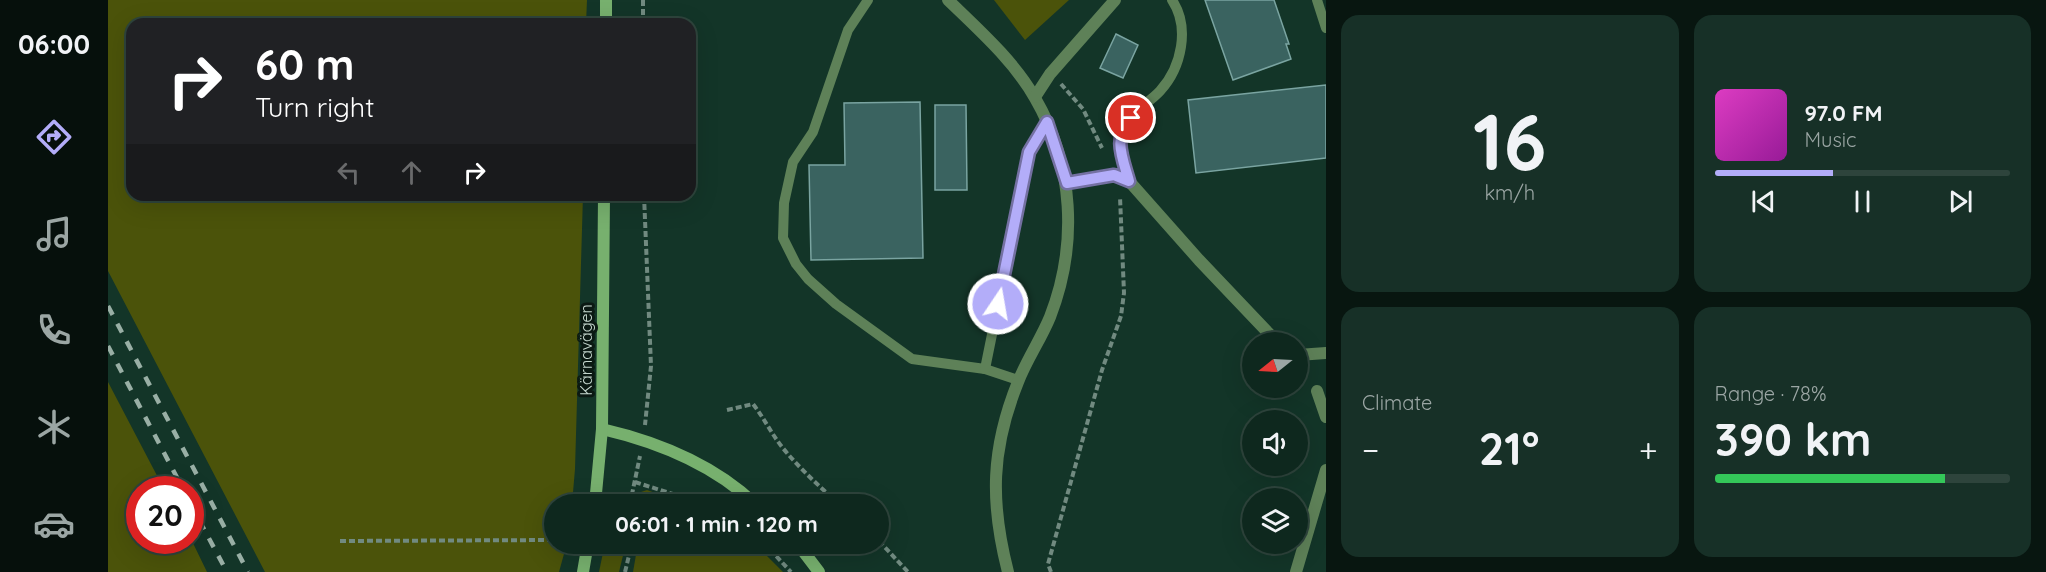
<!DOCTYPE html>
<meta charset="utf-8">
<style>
body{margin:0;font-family:Quicksand,sans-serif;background:#173027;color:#f1f3f6;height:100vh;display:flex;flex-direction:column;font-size:22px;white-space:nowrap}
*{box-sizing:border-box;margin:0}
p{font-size:20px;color:#9ba6a4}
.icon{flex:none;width:33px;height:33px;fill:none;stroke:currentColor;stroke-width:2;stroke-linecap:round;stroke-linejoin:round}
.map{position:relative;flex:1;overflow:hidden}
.side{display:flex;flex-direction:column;gap:15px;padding:15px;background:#081610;width:720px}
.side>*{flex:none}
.top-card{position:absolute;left:18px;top:18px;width:570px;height:183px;border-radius:18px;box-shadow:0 6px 24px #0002,0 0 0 2px #2e443c;background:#202124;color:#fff;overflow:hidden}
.needle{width:39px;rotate:252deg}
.buttons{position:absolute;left:1134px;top:332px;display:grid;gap:12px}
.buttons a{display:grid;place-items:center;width:66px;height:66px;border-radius:50%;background:#0e281e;box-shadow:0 6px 24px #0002,0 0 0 2px #2e443c;font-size:30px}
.speed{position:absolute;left:18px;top:476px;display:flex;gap:12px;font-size:30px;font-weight:700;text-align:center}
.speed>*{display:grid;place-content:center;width:78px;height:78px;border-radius:50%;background:#0e281e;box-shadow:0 6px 24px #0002,0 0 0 2px #2e443c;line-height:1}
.speed .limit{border:9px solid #d22;background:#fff;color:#111}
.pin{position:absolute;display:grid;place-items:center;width:51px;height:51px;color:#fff;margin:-26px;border:3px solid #fff;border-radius:50%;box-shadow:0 2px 6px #0007}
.me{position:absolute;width:66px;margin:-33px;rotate:12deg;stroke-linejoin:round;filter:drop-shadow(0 0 4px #0008)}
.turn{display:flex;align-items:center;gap:21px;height:126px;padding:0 30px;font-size:27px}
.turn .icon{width:78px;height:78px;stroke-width:2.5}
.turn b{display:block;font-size:42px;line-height:51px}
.lanes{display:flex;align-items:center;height:57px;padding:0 30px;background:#0003;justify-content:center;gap:30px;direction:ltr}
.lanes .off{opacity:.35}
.big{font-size:45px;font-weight:700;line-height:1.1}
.side .tile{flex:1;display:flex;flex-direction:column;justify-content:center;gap:9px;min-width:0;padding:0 21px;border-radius:18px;background:#173027}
.side .dial{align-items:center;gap:0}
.dial b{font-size:78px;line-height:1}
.song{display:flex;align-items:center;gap:18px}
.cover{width:72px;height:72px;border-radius:9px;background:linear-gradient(135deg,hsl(310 70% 55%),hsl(300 70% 35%))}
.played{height:6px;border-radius:3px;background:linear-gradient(90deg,#b3adf9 40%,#2e443c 40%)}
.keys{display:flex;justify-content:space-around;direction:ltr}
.heat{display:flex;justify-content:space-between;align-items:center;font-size:33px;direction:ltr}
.charge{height:9px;border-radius:4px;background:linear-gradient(90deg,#34c759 78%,#2e443c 0)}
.side .tiles{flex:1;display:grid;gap:15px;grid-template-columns:repeat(2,1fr)}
.trip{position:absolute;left:436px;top:494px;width:345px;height:60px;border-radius:30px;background:#0e281e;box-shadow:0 6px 24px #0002,0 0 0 2px #2e443c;font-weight:700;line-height:60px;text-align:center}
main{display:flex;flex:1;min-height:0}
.tabs{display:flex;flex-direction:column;width:108px;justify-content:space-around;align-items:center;background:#06100c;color:#9ba6a4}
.tabs .icon{width:42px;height:42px}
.tabs .on{color:#b3adf9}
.tabs b{font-size:27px;color:#f1f3f6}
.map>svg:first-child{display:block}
.green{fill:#4b530a}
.building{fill:#3a6360;stroke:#7aa4a1;stroke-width:1.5}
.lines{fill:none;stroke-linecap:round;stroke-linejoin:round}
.path{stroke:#718a80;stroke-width:4;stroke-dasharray:6 3;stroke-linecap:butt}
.lane{stroke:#5e8158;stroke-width:10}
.street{stroke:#5e8158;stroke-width:12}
.secondary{stroke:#77b06e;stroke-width:12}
.rail{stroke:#99afa5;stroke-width:4.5;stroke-dasharray:10 10;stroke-linecap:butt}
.route-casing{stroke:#7470a2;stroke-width:15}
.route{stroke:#b3adf9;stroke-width:10}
.labels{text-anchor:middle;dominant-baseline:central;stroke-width:6;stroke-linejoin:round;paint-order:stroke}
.street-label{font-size:16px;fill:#c5d7ce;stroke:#0b1913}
</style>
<main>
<nav class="tabs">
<b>06:00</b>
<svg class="icon on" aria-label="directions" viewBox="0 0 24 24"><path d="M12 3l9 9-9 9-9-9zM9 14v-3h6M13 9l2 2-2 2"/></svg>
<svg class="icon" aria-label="music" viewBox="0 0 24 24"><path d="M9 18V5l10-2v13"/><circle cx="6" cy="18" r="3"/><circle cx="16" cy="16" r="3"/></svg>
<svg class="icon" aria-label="phone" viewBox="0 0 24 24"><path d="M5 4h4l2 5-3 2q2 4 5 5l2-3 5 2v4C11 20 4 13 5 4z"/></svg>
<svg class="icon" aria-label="climate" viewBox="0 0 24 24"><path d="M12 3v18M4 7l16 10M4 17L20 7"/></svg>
<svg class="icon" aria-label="car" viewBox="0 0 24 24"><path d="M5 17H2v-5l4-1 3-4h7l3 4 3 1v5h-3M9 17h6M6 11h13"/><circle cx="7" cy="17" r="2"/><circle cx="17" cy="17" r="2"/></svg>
</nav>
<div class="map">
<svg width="1218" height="572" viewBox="0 0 1218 572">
<rect width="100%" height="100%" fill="#133528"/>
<!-- green -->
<g class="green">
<polygon points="0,0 479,0 478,24 24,24 24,195 475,195 467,469 464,504 447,504 447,543 459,543 451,572 157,572 0,271"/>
<polygon points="886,0 961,0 917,40"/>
<polygon points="0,382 56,489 32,489 32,540 83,539 99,572 0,572"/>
<polygon points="539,490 578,504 532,504 533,492"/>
<polygon points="497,543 518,543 511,572 491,572"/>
<polygon points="530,543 646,543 675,572 525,572"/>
</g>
<!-- building -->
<g class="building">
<polygon points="1097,0 1166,0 1181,44 1178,44 1183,59 1125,80"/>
<polygon points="1008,34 1030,45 1015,78 992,68"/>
<polygon points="1218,85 1218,158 1088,173 1080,100"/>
<polygon points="812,102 815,258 703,260 701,165 737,165 736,103"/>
<polygon points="827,105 858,105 859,190 827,190"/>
</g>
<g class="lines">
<!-- path -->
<g class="path">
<polyline points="535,24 535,0"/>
<polyline points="953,84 975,109 994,148"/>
<polyline points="536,195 543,366 537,425"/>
<path d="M619,410l26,-6c11,14 18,29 29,43 17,21 37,39 57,57"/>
<polyline points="527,482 596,504"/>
<polyline points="526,504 524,494 532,456"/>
<polyline points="232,541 447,540"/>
<polyline points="771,541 800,572"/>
<polyline points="656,543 683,572"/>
<polyline points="517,572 524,543"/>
<polyline points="943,572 940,564 994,370 1013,316 1016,293 1012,197"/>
</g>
<!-- lane -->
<g class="lane">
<polyline points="760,0 740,30 705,132 685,162 676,203 675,238 688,264 700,279 728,304 804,359 877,369 910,380"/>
<polyline points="1209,0 1218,28"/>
<path d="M1021,181c-4,-16 -16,-39 -6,-55 8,-14 26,-23 37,-35 22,-24 30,-64 12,-91"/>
<polyline points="877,369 921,152 939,122"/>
</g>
<!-- street -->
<g class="street">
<path d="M840,0c31,30 66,61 87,98 39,67 43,147 15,219 -9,22 -23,42 -32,65 -27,67 -28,120 -10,190"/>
<polyline points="927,97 942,74 1007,0"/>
<polyline points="959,183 1006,175 1021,181 1091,260 1169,342"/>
<polyline points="1190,355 1218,353"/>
<polyline points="1209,391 1218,417"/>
<polyline points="1188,572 1218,470"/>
</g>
<!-- secondary -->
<g class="secondary">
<polyline points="498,24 498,0"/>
<path d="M494,429c56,13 111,35 153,75"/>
<polyline points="487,504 494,429 496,195"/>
<polyline points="689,543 711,572"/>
<polyline points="475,572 480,543"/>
</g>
<!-- rail -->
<g class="rail">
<polyline points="0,306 140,572"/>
<polyline points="0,346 75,489"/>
<polyline points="82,503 119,572"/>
</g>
</g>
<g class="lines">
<defs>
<path id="route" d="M890,304l31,-152 18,-30 20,61 47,-8 15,6c-6,-22 -17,-44 2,-63"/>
</defs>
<!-- route casing -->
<use href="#route" class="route-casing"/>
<!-- route -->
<use href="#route" class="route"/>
</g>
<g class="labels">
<!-- street labels -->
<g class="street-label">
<text transform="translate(478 350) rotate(-90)">Kärnavägen</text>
</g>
</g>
</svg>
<div class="buttons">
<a><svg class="needle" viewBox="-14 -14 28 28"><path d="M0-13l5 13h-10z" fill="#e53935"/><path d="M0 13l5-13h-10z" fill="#9ba6a4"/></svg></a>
<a><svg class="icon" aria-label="sound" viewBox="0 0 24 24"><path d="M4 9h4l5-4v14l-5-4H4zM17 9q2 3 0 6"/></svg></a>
<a><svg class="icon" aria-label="layers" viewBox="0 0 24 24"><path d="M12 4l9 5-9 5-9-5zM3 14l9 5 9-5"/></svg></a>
</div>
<div class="speed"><div class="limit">20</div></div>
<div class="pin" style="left:1023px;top:118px;background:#d93025"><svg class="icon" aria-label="arrive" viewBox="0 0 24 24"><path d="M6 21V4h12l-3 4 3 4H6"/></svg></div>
<svg class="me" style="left:890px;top:304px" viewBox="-20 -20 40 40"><circle r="17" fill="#b3adf9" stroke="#fff" stroke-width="3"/><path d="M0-11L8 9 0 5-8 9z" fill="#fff"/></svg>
<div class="trip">06:01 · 1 min · 120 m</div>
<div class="top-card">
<div class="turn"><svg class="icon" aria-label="right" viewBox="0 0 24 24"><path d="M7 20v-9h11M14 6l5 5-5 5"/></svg><div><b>60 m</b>Turn right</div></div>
<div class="lanes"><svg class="icon off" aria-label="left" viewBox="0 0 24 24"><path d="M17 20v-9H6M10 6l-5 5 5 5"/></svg><svg class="icon off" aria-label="ahead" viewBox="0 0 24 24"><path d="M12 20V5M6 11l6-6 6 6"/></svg><svg class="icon" aria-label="right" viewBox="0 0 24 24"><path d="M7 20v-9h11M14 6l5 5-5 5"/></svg></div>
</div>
</div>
<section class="side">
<div class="tiles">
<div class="tile dial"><b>16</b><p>km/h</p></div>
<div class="tile">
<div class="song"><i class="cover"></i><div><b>97.0 FM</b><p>Music</p></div></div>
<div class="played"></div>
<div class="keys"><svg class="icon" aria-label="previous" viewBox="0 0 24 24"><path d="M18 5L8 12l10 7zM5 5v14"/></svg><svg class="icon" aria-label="pause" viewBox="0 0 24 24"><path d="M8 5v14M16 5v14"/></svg><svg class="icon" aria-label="next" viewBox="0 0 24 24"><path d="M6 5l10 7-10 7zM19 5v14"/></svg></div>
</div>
<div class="tile"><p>Climate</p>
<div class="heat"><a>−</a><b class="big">21°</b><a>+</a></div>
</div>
<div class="tile"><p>Range · 78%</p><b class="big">390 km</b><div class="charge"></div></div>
</div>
</section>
</main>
